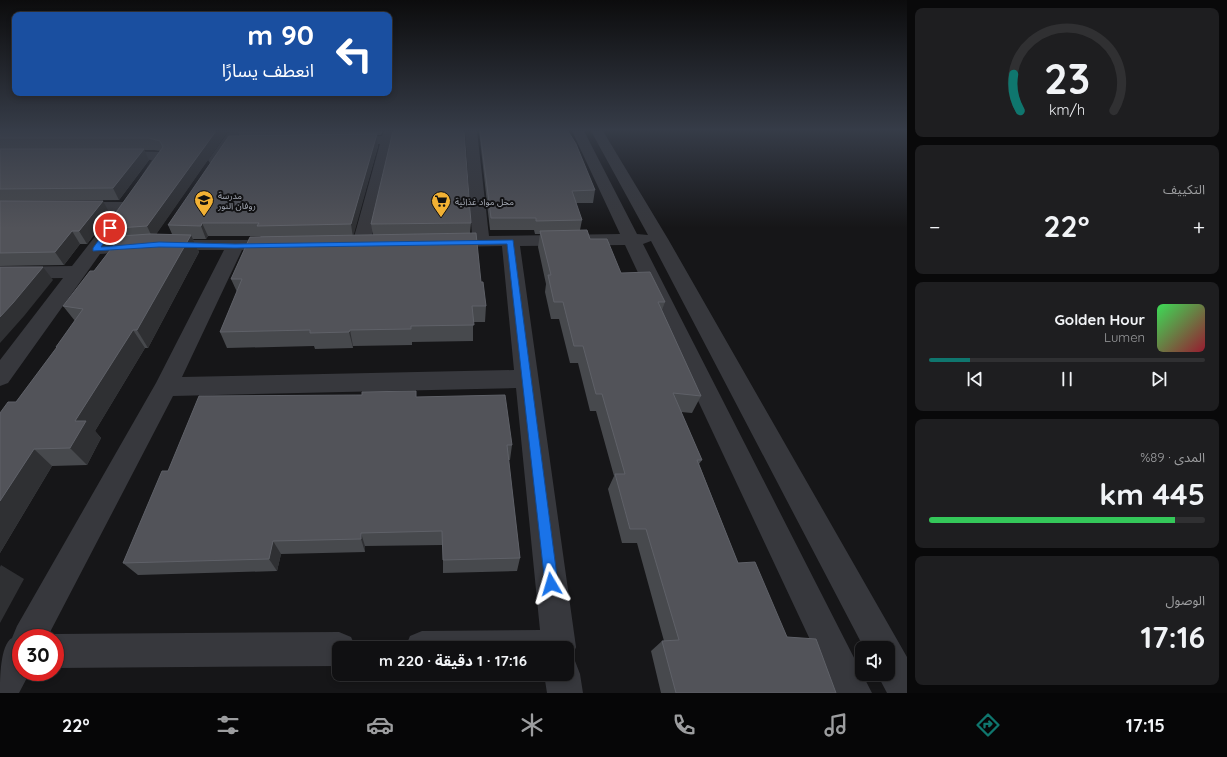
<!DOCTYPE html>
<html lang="ar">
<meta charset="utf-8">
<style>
body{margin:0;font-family:Quicksand,"Noto Sans Arabic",sans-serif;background:#1e1e20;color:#f1f3f6;direction:rtl;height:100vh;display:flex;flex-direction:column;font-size:15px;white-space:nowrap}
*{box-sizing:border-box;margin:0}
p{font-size:13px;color:#9c9d9f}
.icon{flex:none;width:22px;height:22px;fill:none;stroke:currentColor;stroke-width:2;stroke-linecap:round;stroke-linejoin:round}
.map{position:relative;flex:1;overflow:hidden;direction:ltr}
.sheet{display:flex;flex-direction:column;gap:8px;padding:8px;background:#09090a;width:320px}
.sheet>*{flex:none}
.top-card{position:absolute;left:12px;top:12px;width:380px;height:84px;border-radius:8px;box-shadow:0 2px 6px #0003,0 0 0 1px #303032;direction:rtl;background:#1a4fa0;color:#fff;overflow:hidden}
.buttons{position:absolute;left:855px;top:641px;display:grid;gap:8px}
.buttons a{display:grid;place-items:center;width:40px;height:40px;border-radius:8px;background:#101012;box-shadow:0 2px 6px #0003,0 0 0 1px #303032;font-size:20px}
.speed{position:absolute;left:12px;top:629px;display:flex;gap:8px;font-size:20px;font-weight:700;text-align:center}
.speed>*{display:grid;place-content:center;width:52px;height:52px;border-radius:50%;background:#101012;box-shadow:0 2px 6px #0003,0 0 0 1px #303032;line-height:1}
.speed .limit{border:6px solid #d22;background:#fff;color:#111}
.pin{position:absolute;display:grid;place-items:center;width:34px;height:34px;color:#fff;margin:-17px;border:2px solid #fff;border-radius:50%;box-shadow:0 1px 4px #0007}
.me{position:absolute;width:44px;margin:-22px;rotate:353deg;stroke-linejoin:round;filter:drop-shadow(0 0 3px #0008)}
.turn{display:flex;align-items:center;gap:14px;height:84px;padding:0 12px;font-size:18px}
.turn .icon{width:52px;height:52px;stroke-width:2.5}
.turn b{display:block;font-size:28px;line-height:34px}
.big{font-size:30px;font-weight:700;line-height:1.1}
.sheet .widget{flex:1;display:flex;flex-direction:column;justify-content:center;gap:6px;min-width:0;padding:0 14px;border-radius:8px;background:#1e1e20}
.sheet .dial{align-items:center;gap:0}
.dial svg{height:104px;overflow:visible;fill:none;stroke:#303032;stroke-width:7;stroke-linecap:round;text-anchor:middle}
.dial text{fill:#f1f3f6;stroke:none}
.song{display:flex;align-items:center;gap:12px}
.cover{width:48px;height:48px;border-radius:6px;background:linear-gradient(135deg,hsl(130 70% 55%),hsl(350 70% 35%))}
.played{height:4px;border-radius:2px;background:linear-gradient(90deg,#0f766e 15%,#303032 15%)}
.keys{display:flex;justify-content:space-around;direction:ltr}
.heat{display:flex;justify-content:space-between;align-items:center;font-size:22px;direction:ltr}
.charge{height:6px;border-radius:3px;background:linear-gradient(90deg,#34c759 89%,#303032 0)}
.trip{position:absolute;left:332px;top:641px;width:242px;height:40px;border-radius:8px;background:#101012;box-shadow:0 2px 6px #0003,0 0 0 1px #303032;font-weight:700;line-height:40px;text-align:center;direction:rtl}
.menu{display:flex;height:64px;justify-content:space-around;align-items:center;background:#060607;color:#9c9d9f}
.menu .icon{width:28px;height:28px}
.menu .on{color:#0f766e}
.menu b{font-size:18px;color:#f1f3f6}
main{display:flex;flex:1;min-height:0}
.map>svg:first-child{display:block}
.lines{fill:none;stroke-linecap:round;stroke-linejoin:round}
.street{fill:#37383d;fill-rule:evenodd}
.wall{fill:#47494d}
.shaded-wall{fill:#2f3033}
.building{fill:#525359;stroke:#5f6168}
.route{fill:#1a73e8;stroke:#114b97}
.labels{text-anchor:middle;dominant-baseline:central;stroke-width:4;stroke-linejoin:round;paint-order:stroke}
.far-poi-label{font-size:9px;fill:#a8adb8;stroke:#111113;text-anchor:start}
</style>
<main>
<section class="sheet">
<div class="widget dial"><svg viewBox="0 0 100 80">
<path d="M14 69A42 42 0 1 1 86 69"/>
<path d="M14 69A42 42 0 0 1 9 41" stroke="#0f766e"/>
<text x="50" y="56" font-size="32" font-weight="700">23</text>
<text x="50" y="72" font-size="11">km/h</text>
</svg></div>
<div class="widget"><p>التكييف</p>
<div class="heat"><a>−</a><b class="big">22°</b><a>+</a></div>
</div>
<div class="widget">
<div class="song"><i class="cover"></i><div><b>Golden Hour</b><p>Lumen</p></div></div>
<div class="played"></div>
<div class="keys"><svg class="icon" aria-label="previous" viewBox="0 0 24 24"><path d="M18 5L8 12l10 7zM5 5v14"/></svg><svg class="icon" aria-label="pause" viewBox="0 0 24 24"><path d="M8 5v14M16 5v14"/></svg><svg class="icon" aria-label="next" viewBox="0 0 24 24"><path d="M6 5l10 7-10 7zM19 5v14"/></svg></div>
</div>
<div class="widget"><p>المدى · 89%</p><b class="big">445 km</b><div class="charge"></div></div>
<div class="widget"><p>الوصول</p><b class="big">17:16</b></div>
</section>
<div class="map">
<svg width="907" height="693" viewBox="0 0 907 693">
<rect width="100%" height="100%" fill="#161618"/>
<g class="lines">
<!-- street -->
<g class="street">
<polygon points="229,131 241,131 220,163 215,164 210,163 208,160"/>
<polygon points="384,131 396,131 370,244 367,248 361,249 355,248 352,244 380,144 348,145 343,144 341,141 343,138 348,137 382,136"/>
<path d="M465,131h12l12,105 131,-2 -48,-103h12l53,103 11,1 -57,-104h12l65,108 239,418v36h-20l-10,-19h11v-26h-24l-213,-407 -8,3 229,449h-37l-210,-448 -105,1 56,401 -5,13 4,1 5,13 3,19h-36l-3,-19h23v-26h-162l5,-12 12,-5 118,-1 -24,-242 -343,8 -125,240 7,-2 284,-2 12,5 5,11h-17v18l-284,2v-30h-34v34h9l-11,21h-19c0,-14 0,-48 12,-55l5,-12 139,-243 68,-133h-65l-59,4 -92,129 -8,3v-26l63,-82 -63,1v-12l72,-1 25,-32 6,-1 6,1 3,4 -4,5 51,-3h117l6,1 3,4 -3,4 -6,1h-34l-60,127 332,-7 -12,-124 -54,1 -6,-1 -3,-4 3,-4 30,-2z"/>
<polygon points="116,151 159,152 164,153 167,158 151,183 146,184 141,183 139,180 152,160 111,158 109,155 111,152"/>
<polygon points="77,202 126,202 132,204 134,207 132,210 126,212 77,212 71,210 69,207 71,204"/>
</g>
</g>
<!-- wall -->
<g class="wall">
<polygon points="0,131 228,131 156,234 172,234 168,225 239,136 238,131 383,131 381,135 377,135 378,146 353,235 373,235 371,224 471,223 470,233 486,306 485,322 473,322 473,341 412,342 412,345 353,346 353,348 315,349 314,346 227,348 220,332 237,292 231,279 261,237 260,236 208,236 206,239 193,239 199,252 148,348 145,348 95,431 101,438 87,465 52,466 0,553 0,413 16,402 57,348 56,347 75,321 63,306 94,271 117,241 111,241 104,229 161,151 154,150 144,150 149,160 119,200 0,201"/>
<polygon points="479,131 568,131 595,190 593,203 576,203 582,220 580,230 590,239 621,273 665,302 662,310 701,396 692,413 681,412 702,460 699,464 738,563 787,637 836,693 661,693 651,651 662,641 664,641 637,543 622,543 608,489 614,476 596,411 590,411 578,363 570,363 559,319 551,319 545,292 546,284 538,247 540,234 535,234 534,230 490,230"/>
<polygon points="0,201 110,214 87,244 80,244 64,265 0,266"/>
<polygon points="417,397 512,445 510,460 508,460 520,558 517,571 443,573 443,545 365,546 365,552 281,554 277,571 138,575 123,563 168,471"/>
</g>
<!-- shaded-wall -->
<g class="shaded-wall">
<polygon points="216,131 228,131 153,239 147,226"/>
<polygon points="377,134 378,146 353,238 351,224"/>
<polygon points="144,149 149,160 119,200 113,188"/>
<polygon points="103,201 110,214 87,244 79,231"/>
<polygon points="202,223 208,236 206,239 201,226"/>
<polygon points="72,231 80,244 64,265 55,252"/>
<polygon points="191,235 199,252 148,348 137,330"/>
<polygon points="43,267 53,280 24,316 0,343 0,317"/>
<polygon points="133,330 145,348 95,431 101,438 87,465 70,448 75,421"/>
<polygon points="350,330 353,346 353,348 349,332"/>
<polygon points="34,449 52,466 0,553 0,501"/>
<polygon points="361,533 365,546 365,552 361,539"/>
<polygon points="273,541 281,554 277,571 269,559"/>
<polygon points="1,565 24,579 0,623 0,567"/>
</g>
<!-- building -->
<g class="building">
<polygon points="0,131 216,131 147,226 104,229 163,147 160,141 149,138 0,138"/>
<polygon points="393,131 464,131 471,223 371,224"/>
<polygon points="480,131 568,131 576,144 595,190 572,191 582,220 536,221 536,218 491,218"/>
<polygon points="377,134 351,224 257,226 259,223 202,223 201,226 168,225 229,136"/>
<polygon points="0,149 144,149 113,188 0,189"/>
<polygon points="0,201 103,201 79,231 72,231 55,252 0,253"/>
<polygon points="587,230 590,239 607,239 621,273 650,272 665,302 658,302 701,396 673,393 702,460 697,460 738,563 755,562 787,637 816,639 836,693 676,693 662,641 679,640 646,529 630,529 615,474 625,474 602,394 596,394 583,346 574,346 563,302 554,302 548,275 551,275 540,231"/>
<polygon points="476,233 481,282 483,282 486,306 472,306 474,325 411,326 411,329 350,330 349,332 310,333 310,330 220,332 242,279 231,279 250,237"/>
<polygon points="150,234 191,235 137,330 133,330 75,421 86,421 70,448 34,449 0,501 0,413 8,402 16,402 57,347 56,347 83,309 63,306 90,271 94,271 121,236"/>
<polygon points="0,267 43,267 13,303 0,317"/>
<polygon points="416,391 416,397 505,395 512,445 507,445 520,558 443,560 442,531 361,533 361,539 273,541 269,559 123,563 162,471 168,471 199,396 362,395 362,392"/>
</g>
<!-- sky -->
<linearGradient id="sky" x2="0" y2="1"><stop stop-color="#0c0c0d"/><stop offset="0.57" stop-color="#363c48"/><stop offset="1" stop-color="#363c48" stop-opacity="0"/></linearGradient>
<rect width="907" height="228" fill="url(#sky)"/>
<!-- route -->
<polygon class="route" points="110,226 114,228 101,247 159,242 235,244 513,240 558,584 556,588 551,590 547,588 545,584 507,244 235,248 159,247 93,251 93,248 108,227"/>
<!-- icons -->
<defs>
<symbol id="school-pin" viewBox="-11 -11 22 30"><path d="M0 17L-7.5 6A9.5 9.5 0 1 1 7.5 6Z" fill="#f2b134" stroke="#111113"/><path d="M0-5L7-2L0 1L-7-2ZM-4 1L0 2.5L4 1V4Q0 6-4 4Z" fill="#111"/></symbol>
<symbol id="supermarket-pin" viewBox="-11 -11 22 30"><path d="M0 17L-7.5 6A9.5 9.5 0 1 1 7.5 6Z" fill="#f2b134" stroke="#111113"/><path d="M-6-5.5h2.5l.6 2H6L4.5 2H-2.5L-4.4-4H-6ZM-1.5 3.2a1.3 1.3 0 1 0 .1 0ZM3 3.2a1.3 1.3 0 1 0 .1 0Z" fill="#111"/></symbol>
</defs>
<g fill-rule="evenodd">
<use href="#school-pin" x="193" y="189" width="22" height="30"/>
<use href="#supermarket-pin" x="430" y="190" width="22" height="30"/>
</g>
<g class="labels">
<!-- far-poi labels -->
<g class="far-poi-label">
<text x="218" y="195">مدرسة<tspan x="218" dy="10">روفان النور</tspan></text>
<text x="455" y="201">محل مواد غذائية</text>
</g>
</g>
</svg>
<div class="buttons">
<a><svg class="icon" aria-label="sound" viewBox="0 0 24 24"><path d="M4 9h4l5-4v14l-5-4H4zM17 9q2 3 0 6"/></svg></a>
</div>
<div class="speed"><div class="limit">30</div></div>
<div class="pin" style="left:110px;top:228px;background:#d93025"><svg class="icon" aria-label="arrive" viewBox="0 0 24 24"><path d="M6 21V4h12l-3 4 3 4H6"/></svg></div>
<svg class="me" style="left:551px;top:584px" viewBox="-20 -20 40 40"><path d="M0-17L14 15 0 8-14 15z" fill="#1a73e8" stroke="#fff" stroke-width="4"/></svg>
<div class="trip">17:16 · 1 دقيقة · 220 m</div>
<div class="top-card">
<div class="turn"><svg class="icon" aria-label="left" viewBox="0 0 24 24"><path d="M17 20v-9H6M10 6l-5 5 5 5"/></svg><div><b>90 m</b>انعطف يسارًا</div></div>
</div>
</div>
</main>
<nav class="menu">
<b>17:15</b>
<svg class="icon on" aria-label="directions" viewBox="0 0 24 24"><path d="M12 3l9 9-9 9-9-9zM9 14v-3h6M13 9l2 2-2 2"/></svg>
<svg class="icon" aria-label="music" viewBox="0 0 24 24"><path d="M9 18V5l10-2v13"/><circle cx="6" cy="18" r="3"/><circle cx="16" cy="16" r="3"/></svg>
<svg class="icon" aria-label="phone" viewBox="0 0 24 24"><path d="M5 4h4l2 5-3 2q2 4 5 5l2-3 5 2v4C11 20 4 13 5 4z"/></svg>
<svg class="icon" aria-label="climate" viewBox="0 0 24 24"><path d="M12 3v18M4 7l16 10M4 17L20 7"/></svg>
<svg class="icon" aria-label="car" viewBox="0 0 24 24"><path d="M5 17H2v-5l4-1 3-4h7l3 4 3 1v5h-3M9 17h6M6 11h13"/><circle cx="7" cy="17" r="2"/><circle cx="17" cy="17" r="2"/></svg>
<svg class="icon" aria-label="filters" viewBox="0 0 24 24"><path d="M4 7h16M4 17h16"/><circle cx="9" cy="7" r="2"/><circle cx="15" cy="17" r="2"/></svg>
<b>22°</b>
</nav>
